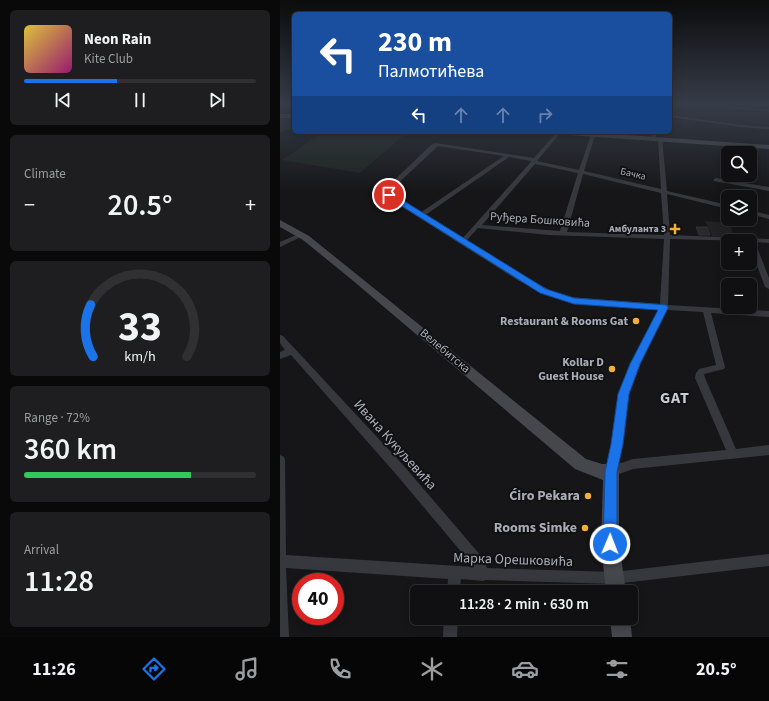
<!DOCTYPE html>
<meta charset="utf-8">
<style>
body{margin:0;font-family:"Source Sans 3",sans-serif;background:#1e1e20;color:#f1f3f6;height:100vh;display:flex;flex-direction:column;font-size:15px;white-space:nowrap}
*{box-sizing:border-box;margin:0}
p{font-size:13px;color:#9c9d9f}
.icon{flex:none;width:22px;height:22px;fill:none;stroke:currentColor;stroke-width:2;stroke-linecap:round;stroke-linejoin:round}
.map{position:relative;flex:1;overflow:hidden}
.side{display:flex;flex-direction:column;gap:10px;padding:10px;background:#09090a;width:280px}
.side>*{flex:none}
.hud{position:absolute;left:12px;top:12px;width:380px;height:122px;border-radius:6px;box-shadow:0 2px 10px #0003,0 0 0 1px #303032;background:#1a4fa0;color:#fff;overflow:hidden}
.controls{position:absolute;left:441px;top:146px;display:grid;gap:8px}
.controls a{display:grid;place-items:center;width:36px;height:36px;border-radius:6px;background:#101012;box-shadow:0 2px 10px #0003,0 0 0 1px #303032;font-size:20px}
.speed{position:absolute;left:12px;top:573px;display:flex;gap:8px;font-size:20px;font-weight:700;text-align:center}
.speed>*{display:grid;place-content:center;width:52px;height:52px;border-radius:50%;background:#101012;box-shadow:0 2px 10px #0003,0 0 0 1px #303032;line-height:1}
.speed .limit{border:6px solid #d22;background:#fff;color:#111}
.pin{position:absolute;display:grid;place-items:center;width:34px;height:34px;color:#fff;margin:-17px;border:2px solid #fff;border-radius:50%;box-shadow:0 1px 4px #0007}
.me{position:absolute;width:44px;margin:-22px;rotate:1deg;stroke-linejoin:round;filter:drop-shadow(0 0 3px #0008)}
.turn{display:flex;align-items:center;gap:14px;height:84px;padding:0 20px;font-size:18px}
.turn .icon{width:52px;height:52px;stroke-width:2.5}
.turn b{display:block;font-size:28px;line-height:34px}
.lanes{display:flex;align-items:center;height:38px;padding:0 20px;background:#0003;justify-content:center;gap:20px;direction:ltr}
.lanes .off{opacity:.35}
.big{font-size:30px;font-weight:600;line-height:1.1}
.side .card{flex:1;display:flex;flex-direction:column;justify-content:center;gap:6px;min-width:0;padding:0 14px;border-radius:6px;background:#1e1e20}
.side .dial{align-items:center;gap:0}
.dial svg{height:104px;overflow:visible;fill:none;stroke:#303032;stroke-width:7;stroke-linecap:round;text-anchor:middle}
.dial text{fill:#f1f3f6;stroke:none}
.song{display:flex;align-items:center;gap:12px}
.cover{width:48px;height:48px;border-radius:6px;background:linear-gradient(135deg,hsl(50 70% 55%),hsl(320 70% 35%))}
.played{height:4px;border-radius:2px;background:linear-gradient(90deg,#1a73e8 40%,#303032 40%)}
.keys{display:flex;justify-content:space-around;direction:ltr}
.heat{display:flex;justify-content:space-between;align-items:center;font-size:22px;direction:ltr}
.charge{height:6px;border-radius:3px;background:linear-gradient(90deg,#34c759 72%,#303032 0)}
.trip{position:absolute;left:130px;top:585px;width:228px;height:40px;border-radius:6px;background:#101012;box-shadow:0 2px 10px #0003,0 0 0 1px #303032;font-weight:600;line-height:40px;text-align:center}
.tabs{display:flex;height:64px;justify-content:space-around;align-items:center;background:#060607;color:#9c9d9f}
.tabs .icon{width:28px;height:28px}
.tabs .current{color:#1a73e8}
.tabs b{font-size:18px;color:#f1f3f6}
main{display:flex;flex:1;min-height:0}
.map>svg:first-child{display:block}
.built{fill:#222225}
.green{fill:#1c231d}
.building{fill:#29292c;stroke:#303034}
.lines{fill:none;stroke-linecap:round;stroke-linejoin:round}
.street{fill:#37383d;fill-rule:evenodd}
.secondary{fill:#45474d;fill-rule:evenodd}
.route{fill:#1a73e8;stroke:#114b97}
.poi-dot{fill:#f2b134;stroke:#111113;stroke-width:1.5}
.labels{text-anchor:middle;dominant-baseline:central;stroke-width:4;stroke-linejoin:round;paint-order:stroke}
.far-street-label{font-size:10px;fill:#a8adb8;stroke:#111113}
.far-poi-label{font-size:10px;font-weight:bold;fill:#a8adb8;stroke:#111113;text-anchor:end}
.street-label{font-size:12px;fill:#a8adb8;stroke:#111113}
.poi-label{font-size:12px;font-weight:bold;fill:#a8adb8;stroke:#111113;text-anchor:end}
.near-street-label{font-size:14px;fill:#a8adb8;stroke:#111113}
.near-poi-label{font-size:14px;font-weight:bold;fill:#a8adb8;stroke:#111113;text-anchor:end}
.district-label{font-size:16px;font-weight:bold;letter-spacing:1px;fill:#c9ccd4;stroke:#111113}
</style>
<main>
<section class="side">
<div class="card">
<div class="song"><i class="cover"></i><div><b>Neon Rain</b><p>Kite Club</p></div></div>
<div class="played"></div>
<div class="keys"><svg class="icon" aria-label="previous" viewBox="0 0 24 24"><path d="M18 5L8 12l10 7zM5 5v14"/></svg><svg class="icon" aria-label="pause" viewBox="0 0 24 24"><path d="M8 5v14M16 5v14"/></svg><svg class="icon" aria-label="next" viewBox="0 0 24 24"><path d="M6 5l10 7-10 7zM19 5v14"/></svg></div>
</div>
<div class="card"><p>Climate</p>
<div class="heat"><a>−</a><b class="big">20.5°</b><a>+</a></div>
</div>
<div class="card dial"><svg viewBox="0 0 100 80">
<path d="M14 69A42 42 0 1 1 86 69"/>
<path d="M14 69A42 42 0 0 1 12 29" stroke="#1a73e8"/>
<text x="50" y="56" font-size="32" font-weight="700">33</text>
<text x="50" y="72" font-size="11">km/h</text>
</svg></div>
<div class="card"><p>Range · 72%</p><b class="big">360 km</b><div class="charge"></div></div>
<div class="card"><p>Arrival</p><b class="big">11:28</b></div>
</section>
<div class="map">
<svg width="489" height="637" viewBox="0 0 489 637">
<rect width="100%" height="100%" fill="#161618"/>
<!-- built -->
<g class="built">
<polygon points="0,118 14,119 14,130 5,130 0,133"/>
<polygon points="425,221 450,223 454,238 432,236"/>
</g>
<!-- green -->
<polygon class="green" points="70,132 108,132 125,134 80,173 2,160 42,133 68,134"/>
<!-- building -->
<polygon class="building" points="416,227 427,227 430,235 419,235"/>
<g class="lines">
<!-- street -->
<g class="street">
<polygon points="412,104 426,104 489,110 489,112 414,105"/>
<polygon points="390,115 461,125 489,127 489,129 461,127 390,117"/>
<path d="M277,132h4l-24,29 42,9 12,-35 2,-1 2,1 -11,36 77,18 -3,-50 4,-1 5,53 61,14v4l-61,-15 3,41 99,4v4l-14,-1 14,36v11l-4,-2 -15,-40v-6l-80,-2 -2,66 101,6v6l-58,-4 14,54 -1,2 -20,5 1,4 31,71 33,-4v10l-136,14 -22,8 -4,-1 -1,-4 6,-28 7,-50 12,-30 28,-55 -85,-5 -23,-8 -32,-15 -128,-81 -7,-7 3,-6 44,-42 4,-2 99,15zM158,146l66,10 -84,57 -25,-15 -5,-5 2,-4zM229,157l22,4 -1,2 -68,76 -38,-23zM255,164l43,9 -18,58 -78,-6zM303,174l78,19 3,42 -97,-3zM198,228l71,7 115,4 -4,65 -90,-7 -20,-7 -25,-13 -59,-36zM386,310l37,2 13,53 -17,4 -3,4 -1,5 31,72 -93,9 -15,5 4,-20 7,-50 10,-30z"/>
<polygon points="373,132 377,132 375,139 373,140 371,139"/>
<polygon points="436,178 489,187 489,191 434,181 433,180"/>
<polygon points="470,210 489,215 489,219 470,214"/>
<polygon points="21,233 23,234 23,236 0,247 0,242"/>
<polygon points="0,335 3,336 16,350 123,465 202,557 207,568 334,572 489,554 489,566 334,584 206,580 203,581 181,579 179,592 167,592 168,579 6,568 9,637 0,637 0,455 4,457 5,460 6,555 194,567 115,473 11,355 0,359 0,352 5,350 0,343"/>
<polygon points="164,618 178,618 177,637 163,637"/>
</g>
<!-- secondary -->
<g class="secondary">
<rect x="0" y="114" width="14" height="4"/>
<polygon points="272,132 305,132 489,145 489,149 275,134"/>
<polygon points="0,220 29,236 306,459 322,464 331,464 337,467 339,472 339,544 346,592 326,592 321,544 323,480 295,469 71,279 23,240 0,227"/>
<polygon points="330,618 350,618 352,637 332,637"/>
</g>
</g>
<!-- sky -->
<linearGradient id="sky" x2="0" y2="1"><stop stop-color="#0c0c0d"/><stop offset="0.54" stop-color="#363c48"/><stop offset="1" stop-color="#363c48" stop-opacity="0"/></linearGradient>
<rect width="489" height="193" fill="url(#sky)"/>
<!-- route -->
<polygon class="route" points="106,193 111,193 266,289 294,298 387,305 388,308 360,364 349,394 343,444 337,472 337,544 335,549 330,551 325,549 323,544 325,472 331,444 338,394 350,364 378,310 294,304 260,293 106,196"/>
<!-- markers -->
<g class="poi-dot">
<path d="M393 223h4v4h4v4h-4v4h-4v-4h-4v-4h4z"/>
<circle cx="356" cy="321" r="4"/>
<circle cx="332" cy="369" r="4"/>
<circle cx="308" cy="496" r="4"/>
<circle cx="305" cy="528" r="4"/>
</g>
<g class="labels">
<!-- far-street labels -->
<g class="far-street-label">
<text transform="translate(353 174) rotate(13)">Бачка</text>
</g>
<!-- far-poi labels -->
<g class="far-poi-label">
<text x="386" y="229">Амбуланта 3</text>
</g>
<!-- street labels -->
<g class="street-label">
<text transform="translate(260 220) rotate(4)">Руђера Бошковића</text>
<text transform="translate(165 351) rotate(40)">Велебитска</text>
</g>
<!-- poi labels -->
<g class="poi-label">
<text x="348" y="321">Restaurant &amp; Rooms Gat</text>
<text x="324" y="362">Kollar D<tspan x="324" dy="14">Guest House</tspan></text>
</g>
<!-- near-street labels -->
<g class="near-street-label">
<text transform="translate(115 445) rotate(48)">Ивана Кукуљевића</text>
<text transform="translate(233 560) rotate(2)">Марка Орешковића</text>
</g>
<!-- near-poi labels -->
<g class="near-poi-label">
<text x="300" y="496">Ćiro Pekara</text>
<text x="297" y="528">Rooms Simke</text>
</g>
<!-- district labels -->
<g class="district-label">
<text x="395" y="398">GAT</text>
</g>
</g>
</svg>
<div class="controls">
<a><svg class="icon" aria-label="search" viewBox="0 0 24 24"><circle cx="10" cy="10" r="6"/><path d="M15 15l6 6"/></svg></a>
<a><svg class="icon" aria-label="layers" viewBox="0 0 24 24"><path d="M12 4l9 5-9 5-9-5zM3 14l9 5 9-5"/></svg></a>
<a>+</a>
<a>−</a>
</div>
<div class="speed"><div class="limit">40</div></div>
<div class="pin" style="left:109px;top:195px;background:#d93025"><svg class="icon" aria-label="arrive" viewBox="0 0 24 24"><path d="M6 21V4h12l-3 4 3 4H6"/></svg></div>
<svg class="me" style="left:330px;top:544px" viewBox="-20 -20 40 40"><circle r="17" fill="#1a73e8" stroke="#fff" stroke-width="3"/><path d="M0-11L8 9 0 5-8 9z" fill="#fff"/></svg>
<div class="trip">11:28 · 2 min · 630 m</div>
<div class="hud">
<div class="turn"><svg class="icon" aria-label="left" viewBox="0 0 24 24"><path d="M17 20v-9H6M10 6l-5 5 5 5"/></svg><div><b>230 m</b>Палмотићева</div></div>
<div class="lanes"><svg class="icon" aria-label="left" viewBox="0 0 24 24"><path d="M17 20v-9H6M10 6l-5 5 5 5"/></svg><svg class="icon off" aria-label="ahead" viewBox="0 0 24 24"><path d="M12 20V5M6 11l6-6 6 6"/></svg><svg class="icon off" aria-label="ahead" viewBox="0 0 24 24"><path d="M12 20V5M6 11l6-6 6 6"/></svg><svg class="icon off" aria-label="right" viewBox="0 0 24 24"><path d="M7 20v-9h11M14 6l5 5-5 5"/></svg></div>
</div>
</div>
</main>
<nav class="tabs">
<b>11:26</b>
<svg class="icon current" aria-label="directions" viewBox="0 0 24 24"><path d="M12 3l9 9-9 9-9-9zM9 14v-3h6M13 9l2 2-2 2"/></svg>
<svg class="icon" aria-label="music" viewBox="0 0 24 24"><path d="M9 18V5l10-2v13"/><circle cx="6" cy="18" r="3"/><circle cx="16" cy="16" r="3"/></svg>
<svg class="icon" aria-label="phone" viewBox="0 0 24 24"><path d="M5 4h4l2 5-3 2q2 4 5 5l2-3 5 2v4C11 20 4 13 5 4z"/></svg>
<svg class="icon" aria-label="climate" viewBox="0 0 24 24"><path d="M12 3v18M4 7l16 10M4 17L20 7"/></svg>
<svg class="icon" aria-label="car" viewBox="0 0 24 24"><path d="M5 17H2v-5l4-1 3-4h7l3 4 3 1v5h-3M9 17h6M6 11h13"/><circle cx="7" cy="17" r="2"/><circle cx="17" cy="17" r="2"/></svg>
<svg class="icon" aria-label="filters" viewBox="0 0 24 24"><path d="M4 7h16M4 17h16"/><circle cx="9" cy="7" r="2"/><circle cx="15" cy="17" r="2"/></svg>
<b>20.5°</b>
</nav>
